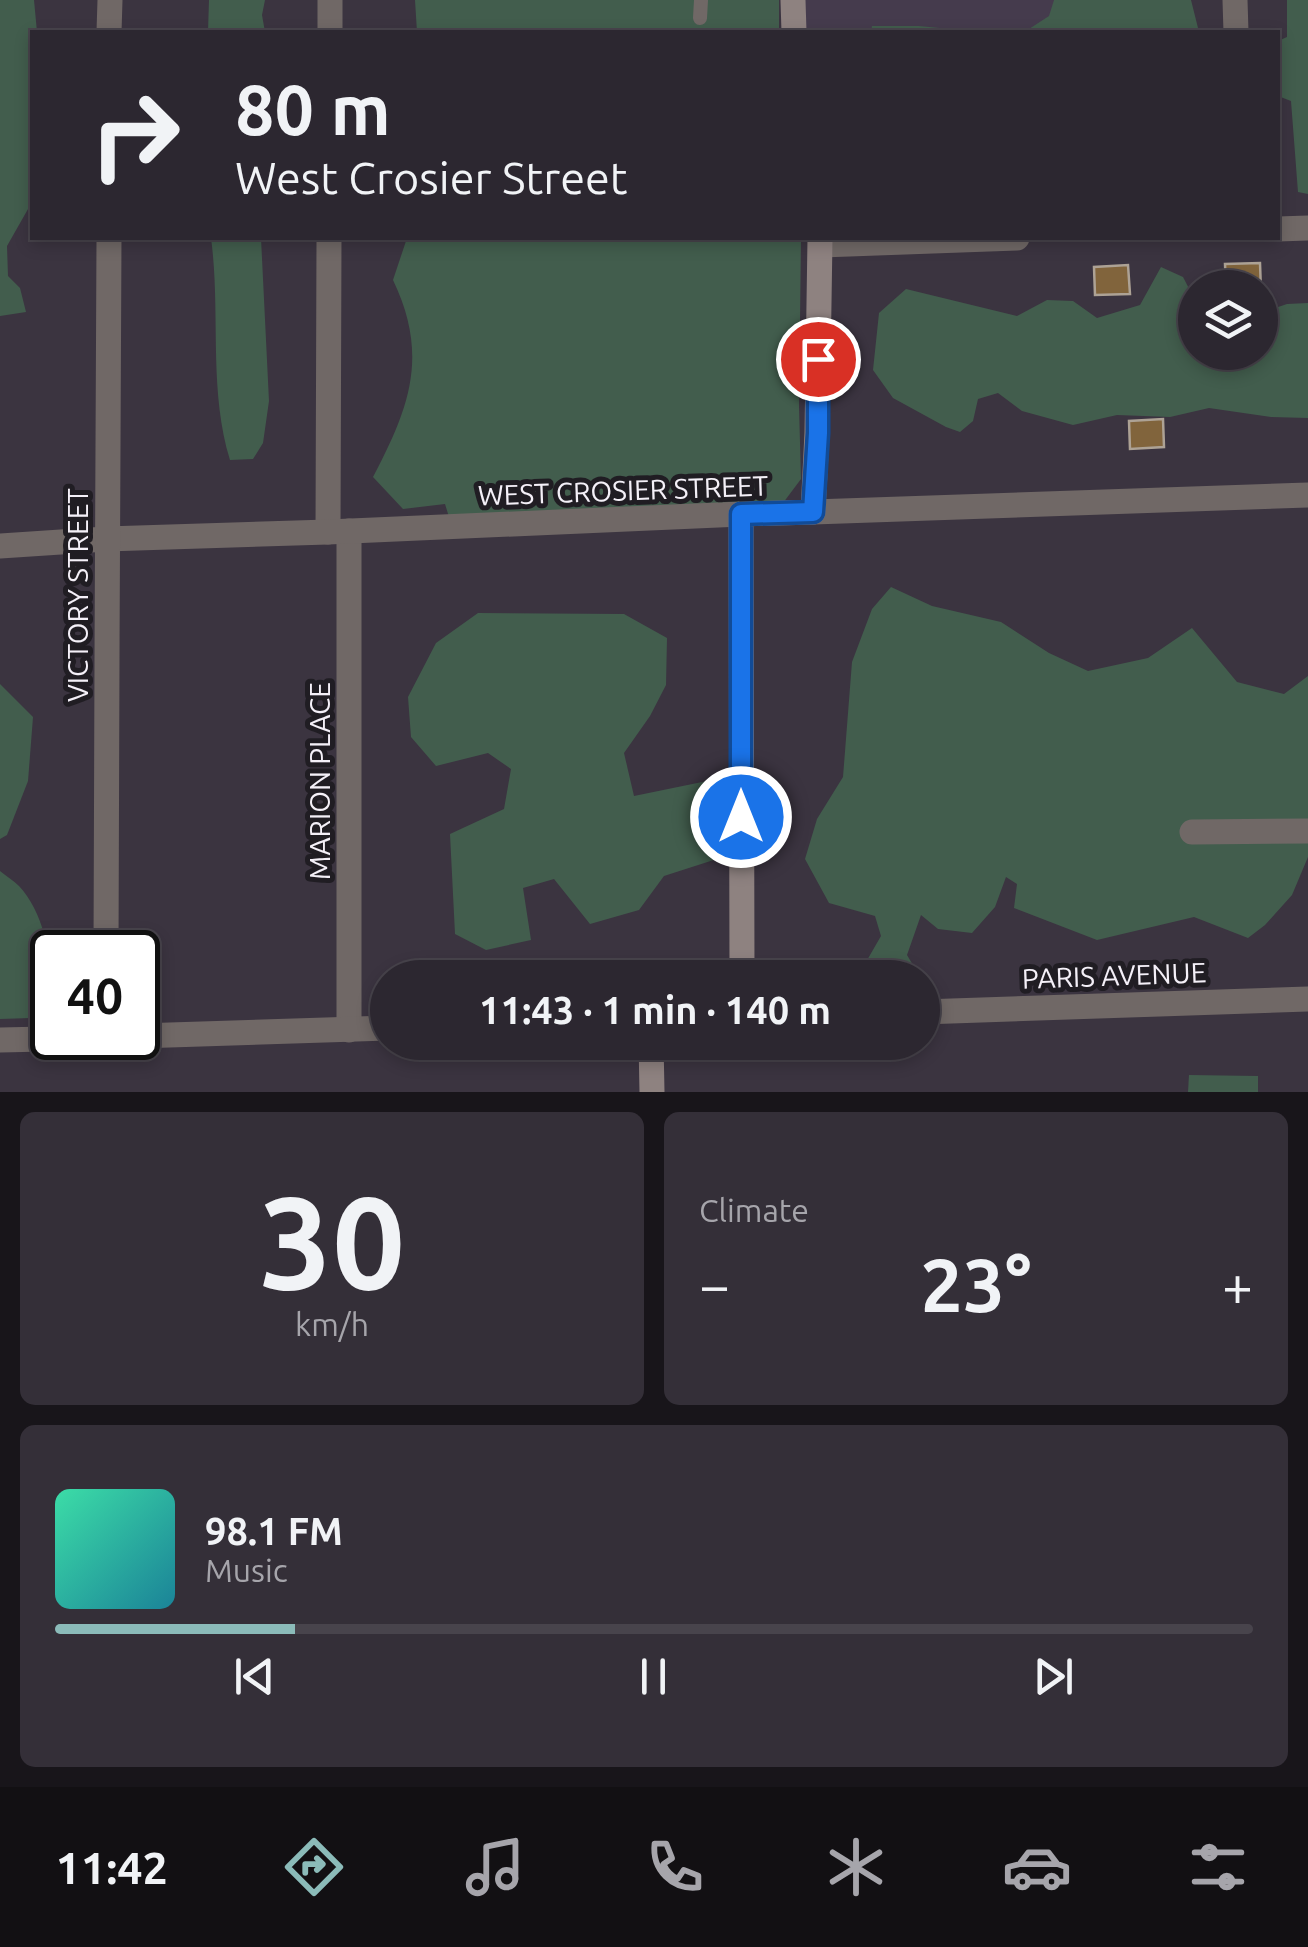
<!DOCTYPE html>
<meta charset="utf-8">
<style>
body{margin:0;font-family:Ubuntu,sans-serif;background:#342f38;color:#f1f3f6;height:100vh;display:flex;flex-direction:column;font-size:38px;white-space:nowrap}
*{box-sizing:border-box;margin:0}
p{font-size:32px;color:#a6a5ab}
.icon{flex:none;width:55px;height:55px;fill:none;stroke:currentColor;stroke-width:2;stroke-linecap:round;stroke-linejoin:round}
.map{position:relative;height:1092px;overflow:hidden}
.details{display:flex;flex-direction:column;gap:20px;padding:20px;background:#18151a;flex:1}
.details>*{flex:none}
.guide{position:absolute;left:30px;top:30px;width:1250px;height:210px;border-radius:0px;box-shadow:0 5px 15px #0003,0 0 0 2px #48444c;background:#2c2730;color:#f1f3f6;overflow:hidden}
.controls{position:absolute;left:1178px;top:270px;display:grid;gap:20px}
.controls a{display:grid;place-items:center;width:100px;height:100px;border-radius:50%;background:#2c2730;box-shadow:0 5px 15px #0003,0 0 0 2px #48444c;font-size:50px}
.speed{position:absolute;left:30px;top:930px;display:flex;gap:20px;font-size:50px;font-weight:700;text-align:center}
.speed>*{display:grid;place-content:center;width:130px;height:130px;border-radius:50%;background:#2c2730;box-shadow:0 5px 15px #0003,0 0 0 2px #48444c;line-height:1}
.speed .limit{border:5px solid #111;border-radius:15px;background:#fff;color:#111}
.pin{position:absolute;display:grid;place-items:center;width:85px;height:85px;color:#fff;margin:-42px;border:5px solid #fff;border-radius:50%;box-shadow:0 2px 10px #0007}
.me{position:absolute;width:110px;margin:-55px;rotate:0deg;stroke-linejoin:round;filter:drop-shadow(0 0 8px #0008)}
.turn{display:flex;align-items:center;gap:35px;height:210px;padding:0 40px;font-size:45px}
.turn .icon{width:130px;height:130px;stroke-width:2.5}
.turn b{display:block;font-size:70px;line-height:85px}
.big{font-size:75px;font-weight:600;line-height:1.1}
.details .card{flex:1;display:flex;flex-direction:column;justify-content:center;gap:15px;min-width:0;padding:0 35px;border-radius:15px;background:#342f38}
.details .dial{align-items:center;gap:0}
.dial b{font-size:130px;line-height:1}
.song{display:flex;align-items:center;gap:30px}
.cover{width:120px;height:120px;border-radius:15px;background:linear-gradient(135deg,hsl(160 70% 55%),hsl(190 70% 35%))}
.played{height:10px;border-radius:5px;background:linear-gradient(90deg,#8bbbb9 20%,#48444c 20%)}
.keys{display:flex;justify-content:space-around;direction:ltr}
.heat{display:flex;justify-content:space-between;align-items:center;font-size:55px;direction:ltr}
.details .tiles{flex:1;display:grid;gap:20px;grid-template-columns:1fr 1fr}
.card:last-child{grid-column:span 2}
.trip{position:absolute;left:370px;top:960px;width:570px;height:100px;border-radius:50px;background:#2c2730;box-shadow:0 5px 15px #0003,0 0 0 2px #48444c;font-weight:600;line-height:100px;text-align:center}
.tab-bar{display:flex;height:160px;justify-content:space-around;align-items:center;background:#121013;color:#a6a5ab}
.tab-bar .icon{width:70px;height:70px}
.tab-bar .on{color:#8bbbb9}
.tab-bar b{font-size:45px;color:#f1f3f6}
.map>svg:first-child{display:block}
.built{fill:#453b4d}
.green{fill:#425d4d}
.building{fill:#81643c;stroke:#ada295;stroke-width:2.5}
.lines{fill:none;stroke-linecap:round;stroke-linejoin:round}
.lane{stroke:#706866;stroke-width:14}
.street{stroke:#706866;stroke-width:25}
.secondary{stroke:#8e8280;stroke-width:25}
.route-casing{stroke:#114b97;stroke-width:25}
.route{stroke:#1a73e8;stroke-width:18}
.labels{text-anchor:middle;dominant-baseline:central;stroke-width:10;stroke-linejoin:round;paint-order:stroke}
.street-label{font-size:28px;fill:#f4f0f8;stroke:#201d23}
</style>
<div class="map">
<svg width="1308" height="1092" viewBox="0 0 1308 1092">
<rect width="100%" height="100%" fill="#3b3440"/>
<!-- built -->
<polygon class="built" points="805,0 1101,0 1103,32 806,32"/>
<!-- green -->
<g class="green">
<polygon points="0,0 34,0 37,32 32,32 32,202 7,246 8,276 20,288 26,312 0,316"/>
<polygon points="209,0 265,0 262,15 265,32 208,32"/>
<polygon points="415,0 779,0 779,32 417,32"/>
<polygon points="1054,0 1191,0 1199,32 985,32 1029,29 1049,16"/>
<polygon points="1287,0 1308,0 1308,194 1298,192 1291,101 1278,96 1278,41 1287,37"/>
<polygon points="872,26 919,26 981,32 871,32"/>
<path d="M211,238h50l8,163 -6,42 -10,16 -23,1c-22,-72 -9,-148 -19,-222z"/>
<path d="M407,238h394l-2,168 2,73 -18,24 -334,14 -4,-13 -42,5 -30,-32c37,-70 56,-122 20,-197z"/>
<polygon points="1161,267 1183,277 1195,300 1195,352 1260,352 1260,313 1287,304 1308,303 1308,418 1271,417 1209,408 1170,417 1117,415 1073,425 1022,411 998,393 978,399 973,421 960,432 946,427 893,398 873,370 879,313 906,289 1017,316 1047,300 1073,301 1097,318 1140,305"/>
<polygon points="891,587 932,606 1001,622 1049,653 1088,671 1148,658 1192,628 1237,682 1284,694 1308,676 1308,857 1292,895 1265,925 1248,938 1194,917 1097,940 1014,908 1017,884 1006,877 995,907 972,933 938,929 921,915 907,955 920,977 776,978 778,975 866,962 881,936 875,916 829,903 805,859 817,819 843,777 852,662 872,609"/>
<polygon points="478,613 624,614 667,638 666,685 650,716 624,753 634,796 707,781 721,822 723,857 664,876 639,910 590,924 554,879 523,888 531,940 486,950 455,934 450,834 504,809 511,769 488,753 436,766 411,737 408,697 436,643"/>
<polygon points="0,684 33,717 28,781 7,835 0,839"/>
<path d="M0,871c6,5 14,10 19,15 27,29 34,79 32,116l-20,16 -31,1z"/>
<polygon points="1189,1075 1258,1076 1258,1092 1188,1092"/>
</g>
<!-- building -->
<g class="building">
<polygon points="1260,263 1261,291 1260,288 1226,288 1225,264"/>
<polygon points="1128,265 1130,294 1095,295 1094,267"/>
<polygon points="1163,419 1164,447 1130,449 1129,421"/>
</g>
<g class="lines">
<!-- lane -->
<polyline class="lane" points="700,18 701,0"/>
<!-- street -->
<g class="street">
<polyline points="1235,0 1236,32"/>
<polyline points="109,32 110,0"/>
<polyline points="330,32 330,0"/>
<polyline points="1278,229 1308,228"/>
<polyline points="821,245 1017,238"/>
<polyline points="813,512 1308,495"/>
<polyline points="349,531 349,1030"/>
<polyline points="328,532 329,238"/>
<polyline points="0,546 106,539 328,532 741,514"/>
<polyline points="1192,832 1308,831"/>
<path d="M106,952c2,-238 0,-476 3,-714"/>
<polyline points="922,1012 1308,999"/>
<polyline points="138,1036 388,1028"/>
<polyline points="0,1040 91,1038"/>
</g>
<!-- secondary -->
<g class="secondary">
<polyline points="793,0 794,32"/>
<polyline points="742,978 741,514 813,512 817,433 820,238"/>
<polyline points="651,1042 652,1092"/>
</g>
</g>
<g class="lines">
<defs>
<polyline id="route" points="741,817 741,514 813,512 818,433 818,359"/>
</defs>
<!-- route casing -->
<use href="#route" class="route-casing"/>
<!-- route -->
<use href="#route" class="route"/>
</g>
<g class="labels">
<!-- street labels -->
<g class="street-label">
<text transform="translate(623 490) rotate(-2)">WEST CROSIER STREET</text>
<text transform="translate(77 595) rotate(-90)">VICTORY STREET</text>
<text transform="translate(319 781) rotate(-90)">MARION PLACE</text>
<text transform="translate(1114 975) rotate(-2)">PARIS AVENUE</text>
</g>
</g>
</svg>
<div class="controls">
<a><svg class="icon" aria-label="layers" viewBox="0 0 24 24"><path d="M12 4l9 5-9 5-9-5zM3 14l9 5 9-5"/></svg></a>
</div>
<div class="speed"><div class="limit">40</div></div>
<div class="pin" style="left:818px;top:359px;background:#d93025"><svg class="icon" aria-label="arrive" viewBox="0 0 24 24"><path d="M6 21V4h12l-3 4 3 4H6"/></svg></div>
<svg class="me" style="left:741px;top:817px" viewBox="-20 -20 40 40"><circle r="17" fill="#1a73e8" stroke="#fff" stroke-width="3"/><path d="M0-11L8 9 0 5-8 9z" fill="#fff"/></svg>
<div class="trip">11:43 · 1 min · 140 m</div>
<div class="guide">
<div class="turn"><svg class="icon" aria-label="right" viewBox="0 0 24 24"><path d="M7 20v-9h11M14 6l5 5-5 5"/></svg><div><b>80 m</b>West Crosier Street</div></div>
</div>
</div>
<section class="details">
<div class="tiles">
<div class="card dial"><b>30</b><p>km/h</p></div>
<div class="card"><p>Climate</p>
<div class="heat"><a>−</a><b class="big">23°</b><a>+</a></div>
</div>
<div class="card">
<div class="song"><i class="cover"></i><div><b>98.1 FM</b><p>Music</p></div></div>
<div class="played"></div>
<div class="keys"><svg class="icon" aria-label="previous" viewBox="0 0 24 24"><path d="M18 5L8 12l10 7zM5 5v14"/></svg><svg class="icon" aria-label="pause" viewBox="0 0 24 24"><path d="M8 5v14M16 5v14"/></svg><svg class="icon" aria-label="next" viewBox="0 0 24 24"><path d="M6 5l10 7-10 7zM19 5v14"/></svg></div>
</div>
</div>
</section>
<nav class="tab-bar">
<b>11:42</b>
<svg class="icon on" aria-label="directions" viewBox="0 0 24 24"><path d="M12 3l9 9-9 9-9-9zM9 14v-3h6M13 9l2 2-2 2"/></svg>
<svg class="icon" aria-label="music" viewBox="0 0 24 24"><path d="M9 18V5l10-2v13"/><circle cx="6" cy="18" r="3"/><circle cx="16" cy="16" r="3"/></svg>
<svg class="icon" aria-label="phone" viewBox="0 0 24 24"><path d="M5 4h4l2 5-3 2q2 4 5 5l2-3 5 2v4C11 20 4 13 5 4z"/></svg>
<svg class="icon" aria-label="climate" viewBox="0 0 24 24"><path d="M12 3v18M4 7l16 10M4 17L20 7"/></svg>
<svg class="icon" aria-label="car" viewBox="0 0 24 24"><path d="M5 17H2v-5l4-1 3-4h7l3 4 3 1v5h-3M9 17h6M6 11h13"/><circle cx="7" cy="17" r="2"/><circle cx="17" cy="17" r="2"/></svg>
<svg class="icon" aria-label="filters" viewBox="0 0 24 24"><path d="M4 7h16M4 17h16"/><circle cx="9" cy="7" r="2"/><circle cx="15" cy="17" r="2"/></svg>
</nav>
